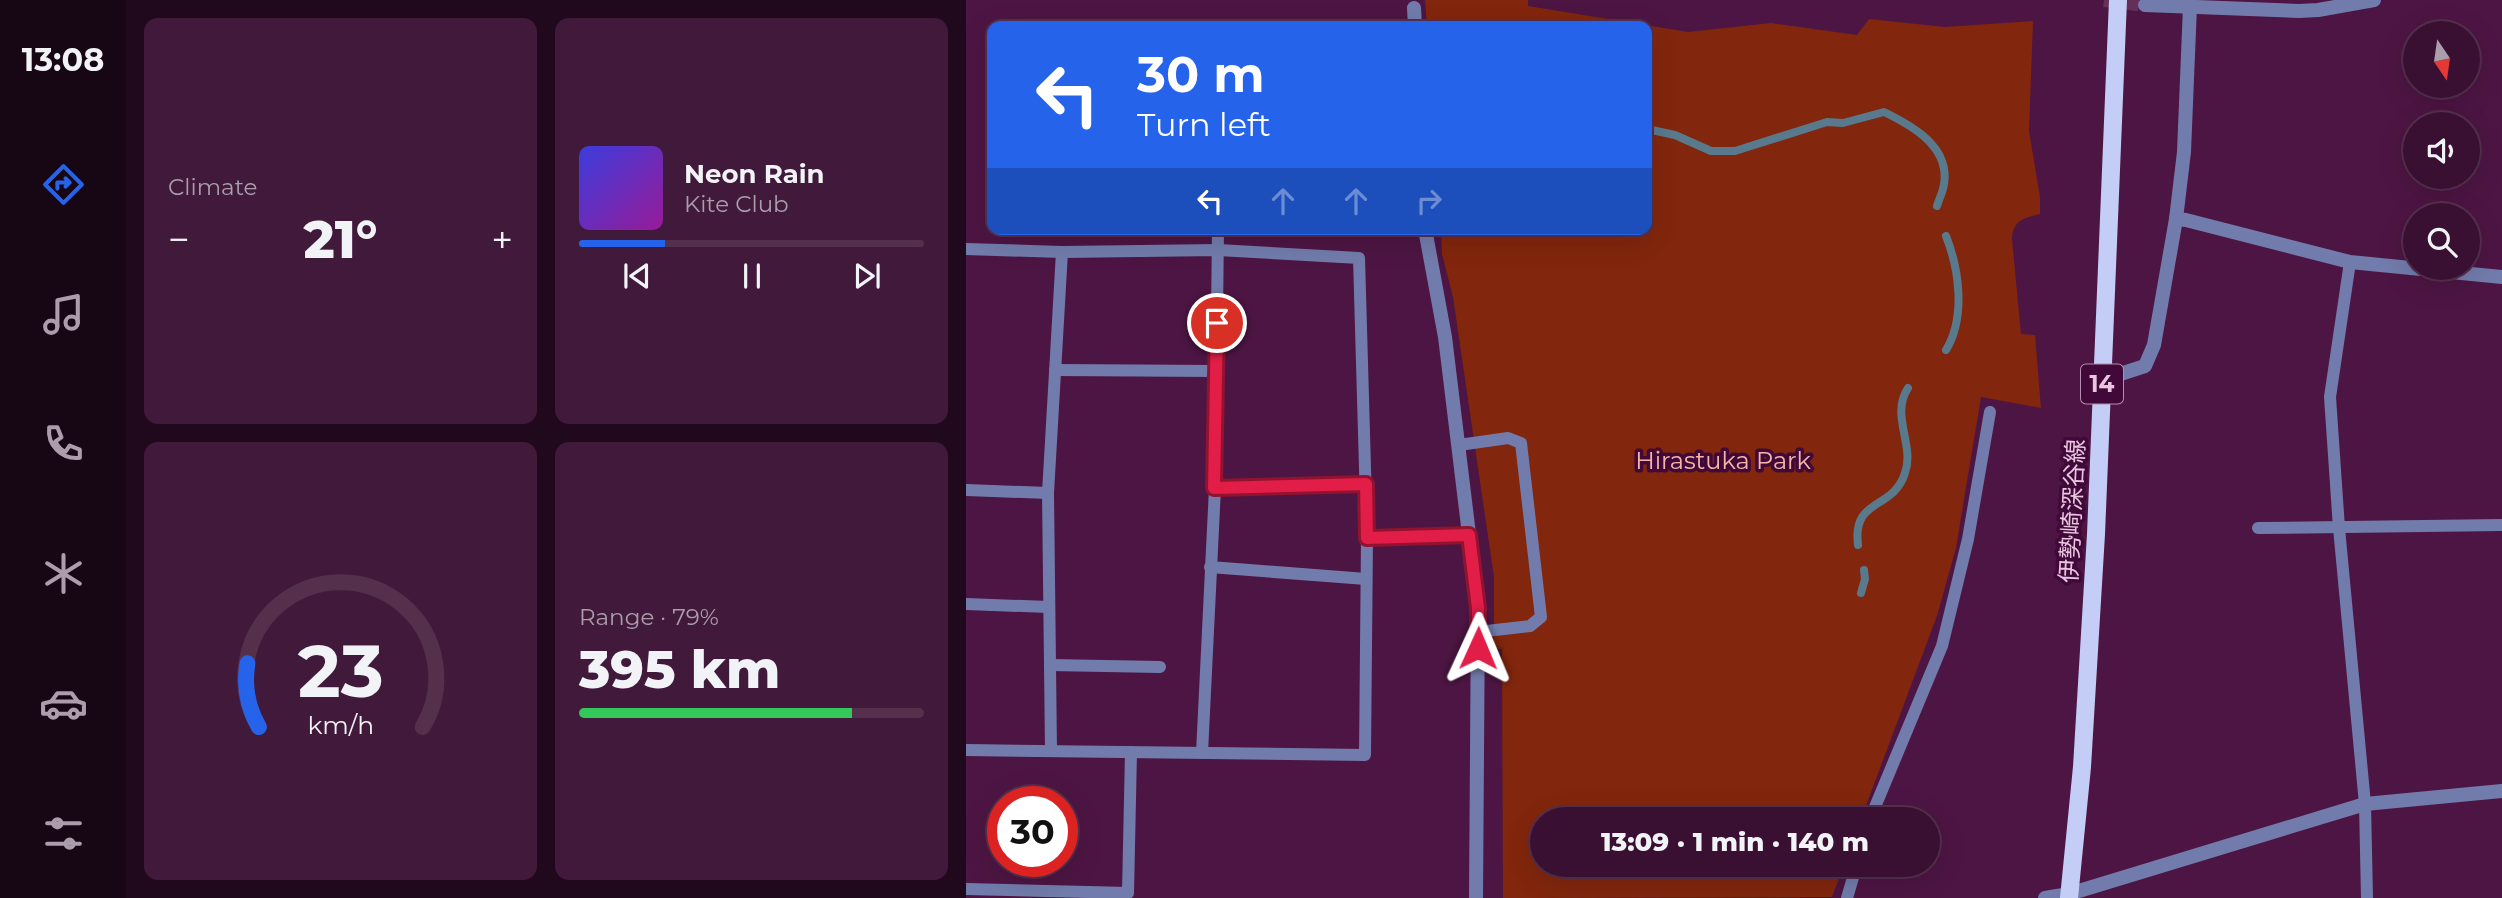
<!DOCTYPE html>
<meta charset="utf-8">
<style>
body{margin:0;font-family:Montserrat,"Noto Sans JP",sans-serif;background:#41193a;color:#f1f3f6;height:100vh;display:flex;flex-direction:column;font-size:26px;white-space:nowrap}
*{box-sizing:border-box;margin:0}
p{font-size:23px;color:#ab9dac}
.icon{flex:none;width:38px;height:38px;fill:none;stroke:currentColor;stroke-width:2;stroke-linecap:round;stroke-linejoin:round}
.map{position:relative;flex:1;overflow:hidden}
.details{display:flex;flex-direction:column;gap:18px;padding:18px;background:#20091c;width:840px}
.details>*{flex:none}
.banner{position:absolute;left:21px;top:21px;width:665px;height:214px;border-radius:14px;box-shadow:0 7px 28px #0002,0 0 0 2px #54304d;background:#2563eb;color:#fff;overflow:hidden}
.needle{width:46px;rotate:167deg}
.tools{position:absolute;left:1437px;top:21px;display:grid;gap:14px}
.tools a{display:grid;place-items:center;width:77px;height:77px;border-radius:50%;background:#3a1032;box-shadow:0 7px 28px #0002,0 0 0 2px #54304d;font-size:35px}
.speed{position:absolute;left:21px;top:786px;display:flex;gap:14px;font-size:35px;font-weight:700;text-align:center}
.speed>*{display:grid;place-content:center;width:91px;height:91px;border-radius:50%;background:#3a1032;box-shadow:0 7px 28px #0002,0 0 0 2px #54304d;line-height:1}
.speed .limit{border:10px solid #d22;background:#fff;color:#111}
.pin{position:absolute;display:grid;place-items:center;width:60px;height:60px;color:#fff;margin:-30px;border:4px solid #fff;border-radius:50%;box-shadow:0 2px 7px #0007}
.me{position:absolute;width:77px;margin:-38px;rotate:1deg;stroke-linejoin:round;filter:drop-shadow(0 0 5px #0008)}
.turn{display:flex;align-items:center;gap:24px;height:147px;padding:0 35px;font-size:32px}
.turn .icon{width:91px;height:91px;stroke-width:2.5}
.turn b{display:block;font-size:49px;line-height:60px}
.lanes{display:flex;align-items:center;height:66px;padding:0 35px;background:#0003;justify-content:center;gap:35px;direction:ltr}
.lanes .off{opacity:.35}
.big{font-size:52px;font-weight:800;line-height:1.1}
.details .widget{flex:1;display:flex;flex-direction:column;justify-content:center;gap:10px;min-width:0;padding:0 24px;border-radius:14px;background:#41193a}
.details .dial{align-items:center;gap:0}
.dial svg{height:182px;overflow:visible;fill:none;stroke:#54304d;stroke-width:7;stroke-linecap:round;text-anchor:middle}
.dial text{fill:#f1f3f6;stroke:none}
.song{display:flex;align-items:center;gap:21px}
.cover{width:84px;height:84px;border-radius:10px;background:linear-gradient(135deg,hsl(240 70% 55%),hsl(300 70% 35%))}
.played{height:7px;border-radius:4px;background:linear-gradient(90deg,#2563eb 25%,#54304d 25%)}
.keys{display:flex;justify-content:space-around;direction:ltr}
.heat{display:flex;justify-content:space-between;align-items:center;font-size:38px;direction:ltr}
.charge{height:10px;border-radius:5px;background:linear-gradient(90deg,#34c759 79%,#54304d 0)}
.details .tiles{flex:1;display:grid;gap:18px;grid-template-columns:repeat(2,1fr)}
.trip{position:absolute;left:564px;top:807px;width:410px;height:70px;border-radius:35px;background:#3a1032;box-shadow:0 7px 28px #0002,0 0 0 2px #54304d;font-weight:800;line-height:70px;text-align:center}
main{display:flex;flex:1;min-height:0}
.menu{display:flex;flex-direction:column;width:126px;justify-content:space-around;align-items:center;background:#170614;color:#ab9dac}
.menu .icon{width:49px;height:49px}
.menu .on{color:#2563eb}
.menu b{font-size:32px;color:#f1f3f6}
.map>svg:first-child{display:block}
.green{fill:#82260d}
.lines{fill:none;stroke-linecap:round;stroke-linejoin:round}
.stream{stroke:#587a8c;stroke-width:8}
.street-tunnel{stroke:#64305a;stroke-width:14;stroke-dasharray:14 7;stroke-linecap:butt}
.lane{stroke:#727cac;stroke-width:12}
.street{stroke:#727cac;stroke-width:14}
.primary{stroke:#c4cdf5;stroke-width:18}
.route-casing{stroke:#92132f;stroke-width:18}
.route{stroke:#e11d48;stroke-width:12}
.labels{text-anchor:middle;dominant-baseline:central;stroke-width:7;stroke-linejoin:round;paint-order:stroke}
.shield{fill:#410939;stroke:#b68dad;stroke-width:2}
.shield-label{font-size:23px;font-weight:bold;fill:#e8c6df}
.park-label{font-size:24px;fill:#f5b6a5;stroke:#410939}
.street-label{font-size:24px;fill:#e8c6df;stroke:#410939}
</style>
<main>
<nav class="menu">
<b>13:08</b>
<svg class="icon on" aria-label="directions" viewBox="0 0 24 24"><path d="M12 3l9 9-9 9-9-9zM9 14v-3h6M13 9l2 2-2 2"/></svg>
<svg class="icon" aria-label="music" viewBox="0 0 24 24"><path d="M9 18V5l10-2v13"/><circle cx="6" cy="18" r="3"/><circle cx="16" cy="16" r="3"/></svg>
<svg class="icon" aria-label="phone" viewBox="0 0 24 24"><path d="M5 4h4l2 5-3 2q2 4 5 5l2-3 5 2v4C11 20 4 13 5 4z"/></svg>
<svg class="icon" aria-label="climate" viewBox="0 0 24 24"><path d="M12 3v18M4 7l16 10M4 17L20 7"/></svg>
<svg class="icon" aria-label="car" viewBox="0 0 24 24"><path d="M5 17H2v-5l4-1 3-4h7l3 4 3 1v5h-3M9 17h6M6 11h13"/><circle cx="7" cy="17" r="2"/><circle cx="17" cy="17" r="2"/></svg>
<svg class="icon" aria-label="filters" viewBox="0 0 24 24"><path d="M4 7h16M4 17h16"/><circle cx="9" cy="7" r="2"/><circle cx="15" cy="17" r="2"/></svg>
</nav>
<section class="details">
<div class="tiles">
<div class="widget"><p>Climate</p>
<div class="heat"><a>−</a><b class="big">21°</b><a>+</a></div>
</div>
<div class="widget">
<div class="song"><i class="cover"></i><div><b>Neon Rain</b><p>Kite Club</p></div></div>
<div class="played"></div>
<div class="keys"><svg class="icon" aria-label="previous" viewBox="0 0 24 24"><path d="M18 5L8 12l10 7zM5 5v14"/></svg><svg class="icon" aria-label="pause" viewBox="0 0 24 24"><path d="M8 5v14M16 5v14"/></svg><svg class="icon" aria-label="next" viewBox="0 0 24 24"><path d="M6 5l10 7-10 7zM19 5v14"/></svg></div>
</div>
<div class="widget dial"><svg viewBox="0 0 100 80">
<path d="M14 69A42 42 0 1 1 86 69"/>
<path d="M14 69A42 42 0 0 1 9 41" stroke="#2563eb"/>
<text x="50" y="56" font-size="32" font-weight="700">23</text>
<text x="50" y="72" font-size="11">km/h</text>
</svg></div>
<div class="widget"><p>Range · 79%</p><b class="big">395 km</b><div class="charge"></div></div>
</div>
</section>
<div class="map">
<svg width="1536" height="898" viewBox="0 0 1536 898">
<rect width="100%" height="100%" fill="#4d1543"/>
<!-- green -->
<path class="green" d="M459,0h103v6l160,26 83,-9 86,12 12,-16 76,8 88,-6 -4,110 11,66v17c-16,4 -27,6 -28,25l9,95 14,1 6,73 -60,-11 -25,151 -19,68 -76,203h-319v45l302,1 -12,32 -329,1 -1,-249 -8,-1v-71l-41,-280 -11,-43 -1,-25h206v-203h-220z"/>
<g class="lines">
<!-- stream -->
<g class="stream">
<path d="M681,129l28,6 36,16h24l92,-29 16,1 41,-11c29,14 66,35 60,72 -1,8 -5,15 -7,22"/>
<path d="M980,350c20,-33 13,-81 0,-114"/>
<path d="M892,545c-6,-48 35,-34 47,-72 10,-28 -15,-58 3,-85"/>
<polyline points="895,593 899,579 898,570"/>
</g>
<!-- street-tunnel -->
<polyline class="street-tunnel" points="1138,0 1179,5"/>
<!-- lane -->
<g class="lane">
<polyline points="0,249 96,252 252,250 393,258 401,538 399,755 0,750"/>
<polyline points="1384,262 1364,397 1373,528 1399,804 1401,898"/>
<polyline points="89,370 250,371"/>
<polyline points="493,445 542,438 555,443 575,617 564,626 512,632"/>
<polyline points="249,488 400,484"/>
<polyline points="0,490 82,493"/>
<polyline points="1292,528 1536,525"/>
<polyline points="401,538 504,535"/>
<polyline points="244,567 400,579"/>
<polyline points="0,604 83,607"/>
<polyline points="84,665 194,667"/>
<polyline points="85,751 82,493 96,252"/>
<polyline points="236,753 249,488 252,229"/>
<polyline points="904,819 976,646 1002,539 1024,412"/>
<polyline points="0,889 162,893 165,752"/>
<polyline points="881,898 891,864"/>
</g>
<!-- street -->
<g class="street">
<polyline points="1179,5 1333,11 1352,10 1408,0"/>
<polyline points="448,8 449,26"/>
<polyline points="1210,219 1220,220 1384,262 1536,277"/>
<polyline points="459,229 479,337 512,608 510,898"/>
<polyline points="1136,380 1179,366 1188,345 1210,219 1218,152 1224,6"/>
<polyline points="1079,898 1103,894 1399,804 1536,791"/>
</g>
<!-- primary -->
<polyline class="primary" points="1103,898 1116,767 1130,534 1152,0"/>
</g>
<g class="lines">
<defs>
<polyline id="route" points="251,323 248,488 400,484 401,538 503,535 512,608 512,648"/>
</defs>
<!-- route casing -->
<use href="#route" class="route-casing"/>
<!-- route -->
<use href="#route" class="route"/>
</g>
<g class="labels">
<!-- shield labels -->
<rect class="shield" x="1115" y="364.5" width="42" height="39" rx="5"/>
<g class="shield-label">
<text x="1136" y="384">14</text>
</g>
<!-- park labels -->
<g class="park-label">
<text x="757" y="460">Hirastuka Park</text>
</g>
<!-- street labels -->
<g class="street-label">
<text transform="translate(1106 511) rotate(-87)">伊勢崎深谷線</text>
</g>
</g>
</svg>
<div class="tools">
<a><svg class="needle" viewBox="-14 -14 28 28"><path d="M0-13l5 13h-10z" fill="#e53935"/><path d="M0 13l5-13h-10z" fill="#ab9dac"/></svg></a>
<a><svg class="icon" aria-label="sound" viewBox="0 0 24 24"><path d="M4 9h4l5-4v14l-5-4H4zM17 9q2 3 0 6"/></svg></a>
<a><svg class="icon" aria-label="search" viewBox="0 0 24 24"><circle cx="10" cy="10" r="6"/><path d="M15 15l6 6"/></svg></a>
</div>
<div class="speed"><div class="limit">30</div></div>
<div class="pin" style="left:251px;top:323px;background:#d93025"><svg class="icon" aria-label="arrive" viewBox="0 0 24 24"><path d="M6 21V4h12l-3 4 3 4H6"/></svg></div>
<svg class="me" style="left:512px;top:648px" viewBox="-20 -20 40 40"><path d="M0-17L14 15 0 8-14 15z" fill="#e11d48" stroke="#fff" stroke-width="4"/></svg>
<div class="trip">13:09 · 1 min · 140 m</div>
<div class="banner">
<div class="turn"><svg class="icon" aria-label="left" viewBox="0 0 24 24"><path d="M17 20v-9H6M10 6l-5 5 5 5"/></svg><div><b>30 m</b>Turn left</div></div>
<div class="lanes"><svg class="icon" aria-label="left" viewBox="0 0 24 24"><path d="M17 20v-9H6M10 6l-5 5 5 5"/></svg><svg class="icon off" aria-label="ahead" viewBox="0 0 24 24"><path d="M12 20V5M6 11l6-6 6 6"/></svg><svg class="icon off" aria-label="ahead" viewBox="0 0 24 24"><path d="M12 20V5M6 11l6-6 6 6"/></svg><svg class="icon off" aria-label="right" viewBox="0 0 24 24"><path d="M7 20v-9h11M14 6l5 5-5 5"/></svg></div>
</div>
</div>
</main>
